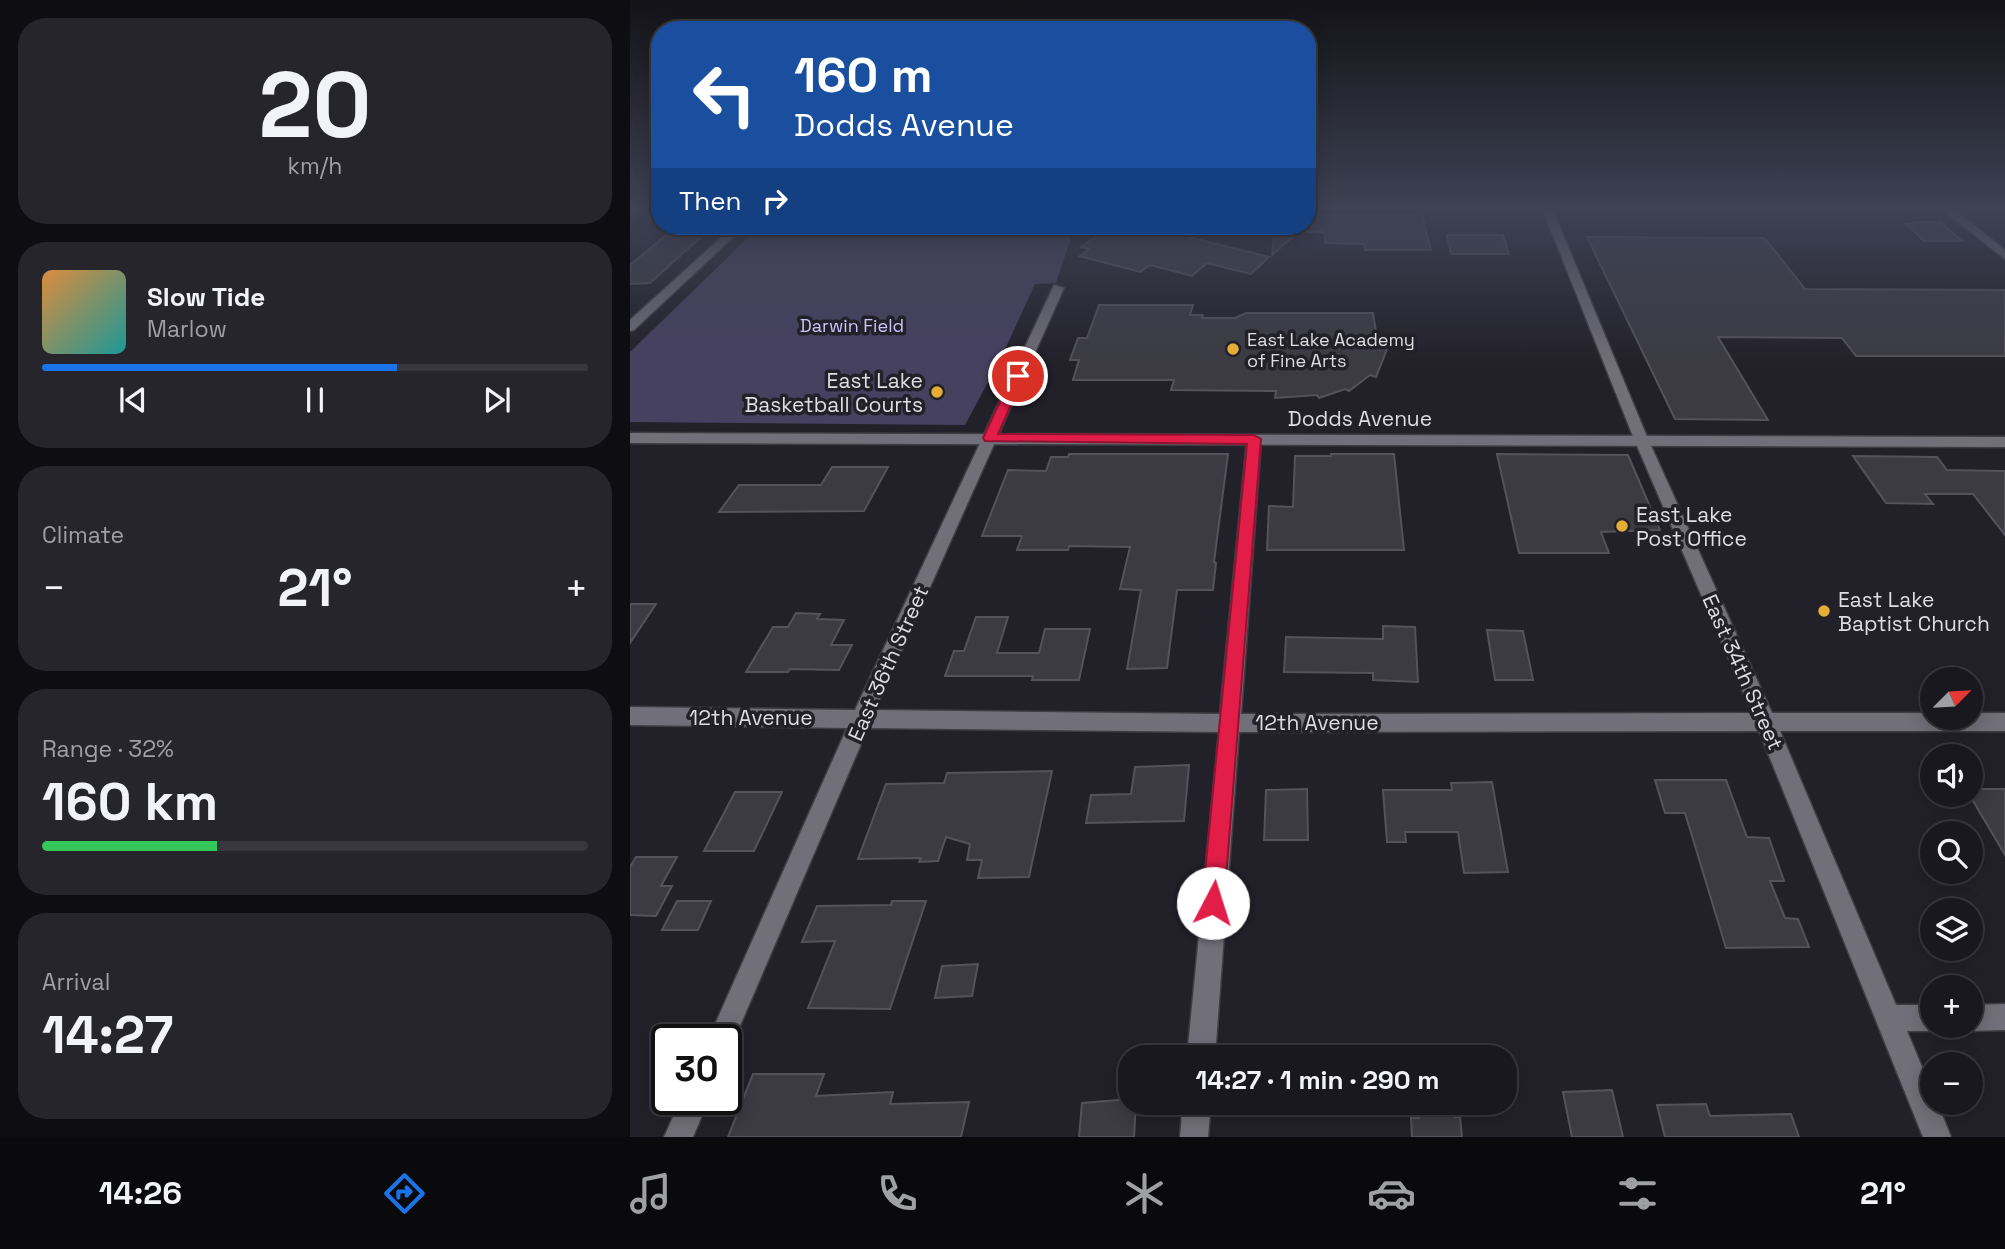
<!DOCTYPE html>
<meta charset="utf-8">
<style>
body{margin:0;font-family:"Space Grotesk",sans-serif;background:#27252c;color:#f1f3f6;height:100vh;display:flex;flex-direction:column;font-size:26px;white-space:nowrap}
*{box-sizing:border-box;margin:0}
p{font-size:23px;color:#9fa0a4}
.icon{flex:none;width:38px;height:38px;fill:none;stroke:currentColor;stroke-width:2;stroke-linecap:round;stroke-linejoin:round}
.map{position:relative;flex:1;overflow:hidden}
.panel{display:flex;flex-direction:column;gap:18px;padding:18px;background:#0e0d11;width:630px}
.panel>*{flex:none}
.banner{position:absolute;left:21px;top:21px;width:665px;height:214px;border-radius:28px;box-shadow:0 4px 18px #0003,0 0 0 2px #38373d;background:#1a4fa0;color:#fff;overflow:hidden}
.needle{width:46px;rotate:66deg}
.controls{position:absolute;left:1290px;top:667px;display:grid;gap:14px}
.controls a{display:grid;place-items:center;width:63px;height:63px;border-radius:50%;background:#1a181f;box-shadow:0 4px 18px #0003,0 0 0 2px #38373d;font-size:35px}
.speed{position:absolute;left:21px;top:1024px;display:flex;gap:14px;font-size:35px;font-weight:700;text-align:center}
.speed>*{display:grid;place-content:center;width:91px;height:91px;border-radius:50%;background:#1a181f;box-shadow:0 4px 18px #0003,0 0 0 2px #38373d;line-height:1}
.speed .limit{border:4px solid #111;border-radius:10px;background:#fff;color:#111}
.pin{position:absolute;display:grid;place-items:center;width:60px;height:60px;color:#fff;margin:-30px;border:4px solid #fff;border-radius:50%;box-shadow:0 2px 7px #0007}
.me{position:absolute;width:77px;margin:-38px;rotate:5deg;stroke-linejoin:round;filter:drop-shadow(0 0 5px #0008)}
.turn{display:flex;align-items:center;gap:24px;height:147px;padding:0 28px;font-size:32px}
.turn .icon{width:91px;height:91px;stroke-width:2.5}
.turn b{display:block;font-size:49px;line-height:60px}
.then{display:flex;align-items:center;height:66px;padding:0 28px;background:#0003;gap:14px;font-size:26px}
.big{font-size:52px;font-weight:700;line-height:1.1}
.panel .widget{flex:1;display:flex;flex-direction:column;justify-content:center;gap:10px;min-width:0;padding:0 24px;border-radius:28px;background:#27252c}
.panel .dial{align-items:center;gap:0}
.dial b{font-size:91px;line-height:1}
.song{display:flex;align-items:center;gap:21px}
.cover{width:84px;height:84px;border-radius:10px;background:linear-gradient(135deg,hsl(30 70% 55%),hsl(180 70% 35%))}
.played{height:7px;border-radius:4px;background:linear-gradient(90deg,#1a73e8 65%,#38373d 65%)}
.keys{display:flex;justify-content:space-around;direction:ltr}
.heat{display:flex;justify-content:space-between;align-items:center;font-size:38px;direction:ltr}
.charge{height:10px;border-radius:5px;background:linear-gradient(90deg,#34c759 32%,#38373d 0)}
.trip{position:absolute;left:488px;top:1045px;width:399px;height:70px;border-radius:28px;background:#1a181f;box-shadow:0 4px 18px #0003,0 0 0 2px #38373d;font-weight:700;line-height:70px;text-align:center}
.tab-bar{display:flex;height:112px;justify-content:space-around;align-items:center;background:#0a0a0c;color:#9fa0a4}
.tab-bar .icon{width:49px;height:49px}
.tab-bar .selected{color:#1a73e8}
.tab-bar b{font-size:32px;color:#f1f3f6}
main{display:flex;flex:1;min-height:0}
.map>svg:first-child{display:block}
.green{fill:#474160}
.building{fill:#3c3b44;stroke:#54525c;stroke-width:2}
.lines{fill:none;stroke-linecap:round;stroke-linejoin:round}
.minor-casing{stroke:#3e3d43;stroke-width:3}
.tertiary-casing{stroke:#3e3d43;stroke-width:3}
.minor{fill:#716f79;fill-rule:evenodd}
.tertiary{fill:#716f79;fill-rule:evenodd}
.rail{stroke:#a19fa6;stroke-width:3.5}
.route{fill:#e11d48;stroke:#92132f;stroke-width:2}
.poi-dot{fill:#e4ae35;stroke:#222029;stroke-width:2.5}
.labels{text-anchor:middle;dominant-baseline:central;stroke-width:7;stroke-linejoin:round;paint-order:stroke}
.far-park-label{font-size:18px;fill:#cdc3f9;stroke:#222029}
.far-poi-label{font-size:18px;fill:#dedde3;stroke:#222029;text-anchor:start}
.poi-label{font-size:21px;fill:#dedde3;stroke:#222029;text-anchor:start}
.street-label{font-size:21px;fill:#dedde3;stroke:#222029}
</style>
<main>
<section class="panel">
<div class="widget dial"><b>20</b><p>km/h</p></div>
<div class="widget">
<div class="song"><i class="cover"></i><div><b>Slow Tide</b><p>Marlow</p></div></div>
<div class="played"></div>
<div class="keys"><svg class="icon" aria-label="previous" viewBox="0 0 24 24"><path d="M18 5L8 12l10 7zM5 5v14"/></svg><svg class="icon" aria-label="pause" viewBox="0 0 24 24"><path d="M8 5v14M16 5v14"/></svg><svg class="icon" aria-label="next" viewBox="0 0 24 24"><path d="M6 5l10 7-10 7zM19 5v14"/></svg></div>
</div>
<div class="widget"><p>Climate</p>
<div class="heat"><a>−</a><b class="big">21°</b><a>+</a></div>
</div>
<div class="widget"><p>Range · 32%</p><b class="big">160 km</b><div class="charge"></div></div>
<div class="widget"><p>Arrival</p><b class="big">14:27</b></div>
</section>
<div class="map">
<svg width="1375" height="1137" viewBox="0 0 1375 1137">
<rect width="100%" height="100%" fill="#222029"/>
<!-- green -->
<polygon class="green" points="130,226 444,226 444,229 426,283 405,284 371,358 335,425 0,422 0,352"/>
<!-- building -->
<g class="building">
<polygon points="677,215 792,215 801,250 735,250 734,244 696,243 694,232 677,232"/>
<polygon points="1283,222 1310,222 1332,241 1294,241 1276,224 1284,224"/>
<polygon points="47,226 83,226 20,283 0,284 0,265"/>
<polygon points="482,226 514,226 639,257 621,274 577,263 562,276 520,265 510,272 450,256 459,249 451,247"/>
<polygon points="645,226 675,226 642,255"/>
<polygon points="817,235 873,235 879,254 821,254"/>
<polygon points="957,237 1135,238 1175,289 1375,290 1375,356 1226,356 1212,338 1088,337 1138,420 1045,419"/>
<polygon points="469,305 563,305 560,315 573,315 572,318 605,318 616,313 743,313 748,344 759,344 746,377 740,375 719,391 715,389 689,398 687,395 645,398 646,391 541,390 544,380 443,380 449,360 440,360 448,338 457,338"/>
<polygon points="439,454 598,454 584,562 586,563 583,590 547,590 537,668 497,669 511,590 490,589 500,547 439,546 438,550 387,550 392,536 352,536 378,470 416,471 421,457 438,457"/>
<polygon points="701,454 764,454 774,550 637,550 639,506 663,507 665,456 701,456"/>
<polygon points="867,454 998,455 1030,530 971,532 979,553 889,553"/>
<polygon points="1223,456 1307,457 1317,470 1375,471 1375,535 1343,494 1295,494 1303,504 1256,503"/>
<polygon points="202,467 258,467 234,511 89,512 109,485 191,485"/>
<polygon points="0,604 26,604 0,643"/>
<polygon points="166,613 190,614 187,619 214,620 201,645 222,645 209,670 160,669 158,672 116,672 143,627 158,627"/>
<polygon points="346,617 378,617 367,653 409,653 415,629 460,629 449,680 402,680 403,676 315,676 324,651 334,651"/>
<polygon points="753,626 785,627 788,682 743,680 743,673 654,672 656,637 753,639"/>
<polygon points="857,630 893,631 903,680 865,680"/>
<polygon points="559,765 554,821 456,823 461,795 501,794 505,767"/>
<polygon points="422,771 399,877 348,878 352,860 337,860 340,844 316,837 308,861 289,862 291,858 228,859 256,784 314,783 317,773"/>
<polygon points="1025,780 1096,780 1117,837 1139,838 1154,881 1140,881 1155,918 1168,919 1179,947 1096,948 1055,813 1035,813"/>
<polygon points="862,782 878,872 834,873 828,832 775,832 776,842 757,842 753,790 822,790 821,783"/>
<polygon points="677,789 678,840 634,840 636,790"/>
<polygon points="1340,789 1375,789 1375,855 1339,794"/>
<polygon points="105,792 152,792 124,851 74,851"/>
<polygon points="6,857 47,857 31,886 42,886 26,916 0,915 0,867"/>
<polygon points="47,901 81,901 68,930 32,930"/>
<polygon points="262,901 296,901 260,1009 178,1008 205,941 172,942 187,906 261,905"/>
<polygon points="348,964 342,996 305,998 312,966"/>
<polygon points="123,1074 194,1074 186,1096 263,1092 260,1104 339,1102 331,1137 98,1137"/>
<polygon points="982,1090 993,1137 942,1137 933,1092"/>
<polygon points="500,1099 500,1102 506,1102 504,1137 449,1137 452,1103"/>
<polygon points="788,1102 824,1102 825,1117 830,1117 832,1137 782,1137 781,1118 789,1118"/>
<polygon points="1076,1104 1080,1116 1161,1114 1169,1137 1035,1137 1027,1105"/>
</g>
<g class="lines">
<defs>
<g id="minor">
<polygon points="912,208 922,208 1018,439 1142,713 1302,713 1302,718 1340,718 1340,713 1375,713 1375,731 1150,731 1266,1005 1302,1005 1302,1026 1312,1026 1302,1031 1277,1031 1302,1091 1302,1102 1307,1102 1321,1137 1293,1137 1129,731 609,732 585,1057 557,1057 589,732 238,728 100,1049 96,1051 96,1040 78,1040 217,728 0,725 0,707 225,710 424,285 434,288 245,710 590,714 617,440 624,435 631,440 611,714 1122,713 1004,439"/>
<polygon points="1310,208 1322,208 1375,250 1375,259"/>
<polygon points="1375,1004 1375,1030 1340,1031 1331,1027 1340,1026 1340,1005"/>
<polygon points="51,1099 79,1099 63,1137 34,1137"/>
<polygon points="553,1102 581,1102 578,1137 550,1137"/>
</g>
<g id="tertiary">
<polygon points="104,226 115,226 4,330 0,331 0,320"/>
<polygon points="0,433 1375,437 1375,447 0,443"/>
</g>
</defs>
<!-- minor casing -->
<use href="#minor" class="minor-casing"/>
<!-- tertiary casing -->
<use href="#tertiary" class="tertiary-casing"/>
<!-- minor -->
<use href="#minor" class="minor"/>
<!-- tertiary -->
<use href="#tertiary" class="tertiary"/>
<!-- rail -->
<polyline class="rail" points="566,226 601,234"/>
</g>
<!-- sky -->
<linearGradient id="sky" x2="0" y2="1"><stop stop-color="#131217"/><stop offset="0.57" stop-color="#3e4254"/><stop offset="1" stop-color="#3e4254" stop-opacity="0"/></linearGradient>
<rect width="1375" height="367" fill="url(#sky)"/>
<!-- route -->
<polygon class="route" points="388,372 394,376 368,434 624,435 631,439 594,903 591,911 583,914 576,911 572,903 617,444 355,441 353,438 382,376"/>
<!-- markers -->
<g class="poi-dot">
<circle cx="603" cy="349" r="7"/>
<circle cx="307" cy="392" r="7"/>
<circle cx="992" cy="526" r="7"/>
<circle cx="1194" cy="611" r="7"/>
</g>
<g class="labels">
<!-- far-park labels -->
<g class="far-park-label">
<text x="222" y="325">Darwin Field</text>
</g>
<!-- far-poi labels -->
<g class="far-poi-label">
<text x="617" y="339">East Lake Academy<tspan x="617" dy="21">of Fine Arts</tspan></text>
</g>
<!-- poi labels -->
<g class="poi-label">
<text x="293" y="380" text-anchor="end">East Lake<tspan x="293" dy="24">Basketball Courts</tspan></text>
<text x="1006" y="514">East Lake<tspan x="1006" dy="24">Post Office</tspan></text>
<text x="1208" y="599">East Lake<tspan x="1208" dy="24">Baptist Church</tspan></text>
</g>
<!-- street labels -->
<g class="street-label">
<text x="730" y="418">Dodds Avenue</text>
<text transform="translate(258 663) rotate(-66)">East 36th Street</text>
<text transform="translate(1113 672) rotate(66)">East 34th Street</text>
<text x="121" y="717">12th Avenue</text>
<text x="687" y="722">12th Avenue</text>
</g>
</g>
</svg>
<div class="controls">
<a><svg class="needle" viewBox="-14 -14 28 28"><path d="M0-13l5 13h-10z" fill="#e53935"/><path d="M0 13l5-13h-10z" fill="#9fa0a4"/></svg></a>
<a><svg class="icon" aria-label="sound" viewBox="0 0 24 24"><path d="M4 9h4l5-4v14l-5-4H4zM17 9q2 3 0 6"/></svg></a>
<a><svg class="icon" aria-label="search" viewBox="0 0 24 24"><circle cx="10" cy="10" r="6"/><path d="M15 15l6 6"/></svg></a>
<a><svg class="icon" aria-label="layers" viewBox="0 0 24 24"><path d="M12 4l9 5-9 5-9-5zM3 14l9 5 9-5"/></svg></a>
<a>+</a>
<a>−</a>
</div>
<div class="speed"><div class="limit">30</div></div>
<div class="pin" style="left:388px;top:376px;background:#d93025"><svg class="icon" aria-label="arrive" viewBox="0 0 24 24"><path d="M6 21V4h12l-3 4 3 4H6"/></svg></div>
<svg class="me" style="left:583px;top:903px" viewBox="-20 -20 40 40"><circle r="19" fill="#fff"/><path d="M0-13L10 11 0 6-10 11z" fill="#e11d48"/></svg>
<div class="trip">14:27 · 1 min · 290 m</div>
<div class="banner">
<div class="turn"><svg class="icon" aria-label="left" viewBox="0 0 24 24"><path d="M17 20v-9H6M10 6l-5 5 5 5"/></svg><div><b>160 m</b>Dodds Avenue</div></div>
<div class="then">Then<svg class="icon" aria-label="right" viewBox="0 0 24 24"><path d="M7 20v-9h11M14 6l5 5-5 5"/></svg></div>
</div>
</div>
</main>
<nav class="tab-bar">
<b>14:26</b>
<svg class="icon selected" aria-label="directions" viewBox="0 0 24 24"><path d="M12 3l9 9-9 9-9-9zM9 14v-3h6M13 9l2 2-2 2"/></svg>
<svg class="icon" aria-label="music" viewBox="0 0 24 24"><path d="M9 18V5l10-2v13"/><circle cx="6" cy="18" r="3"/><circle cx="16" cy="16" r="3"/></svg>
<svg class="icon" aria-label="phone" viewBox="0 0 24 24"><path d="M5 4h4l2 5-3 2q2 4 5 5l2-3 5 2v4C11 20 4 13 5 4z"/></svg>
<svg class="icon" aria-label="climate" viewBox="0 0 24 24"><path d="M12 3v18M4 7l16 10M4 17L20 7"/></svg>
<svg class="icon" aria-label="car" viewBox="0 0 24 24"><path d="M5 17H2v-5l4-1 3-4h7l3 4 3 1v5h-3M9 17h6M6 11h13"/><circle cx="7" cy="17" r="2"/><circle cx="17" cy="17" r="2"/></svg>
<svg class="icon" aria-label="filters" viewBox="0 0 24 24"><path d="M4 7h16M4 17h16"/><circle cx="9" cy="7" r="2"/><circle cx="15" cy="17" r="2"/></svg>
<b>21°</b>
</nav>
